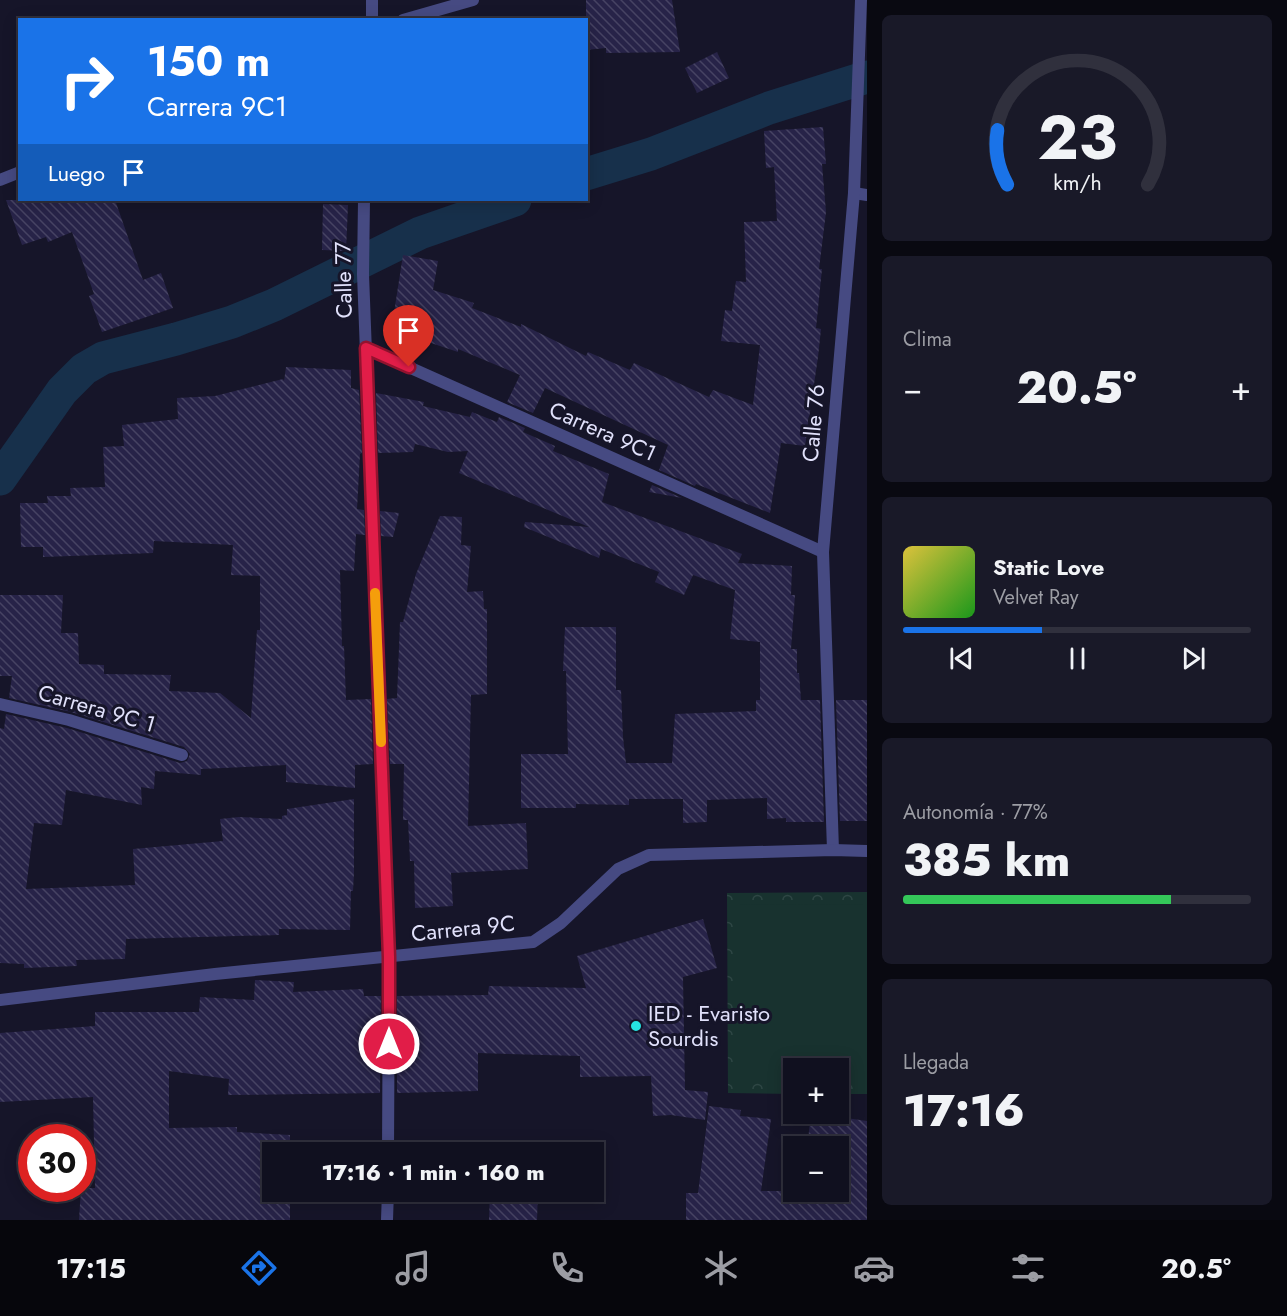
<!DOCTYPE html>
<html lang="es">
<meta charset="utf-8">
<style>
body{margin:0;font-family:Jost,sans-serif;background:#191928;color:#f1f3f6;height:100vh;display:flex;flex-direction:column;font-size:22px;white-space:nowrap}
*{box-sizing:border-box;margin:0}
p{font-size:20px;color:#9c9da4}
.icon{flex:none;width:33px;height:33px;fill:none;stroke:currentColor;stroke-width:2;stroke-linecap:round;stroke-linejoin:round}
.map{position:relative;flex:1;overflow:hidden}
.panel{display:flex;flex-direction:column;gap:15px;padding:15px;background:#090911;width:420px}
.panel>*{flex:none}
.top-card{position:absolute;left:18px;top:18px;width:570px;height:183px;border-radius:0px;box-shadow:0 3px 15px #0003,0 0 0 2px #30303d;background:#1a73e8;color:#fff;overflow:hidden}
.controls{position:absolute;left:783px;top:1058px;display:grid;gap:12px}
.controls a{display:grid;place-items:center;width:66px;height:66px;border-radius:0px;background:#10101f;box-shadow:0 3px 15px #0003,0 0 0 2px #30303d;font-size:30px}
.speed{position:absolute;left:18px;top:1124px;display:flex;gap:12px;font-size:30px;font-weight:700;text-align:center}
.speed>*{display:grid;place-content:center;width:78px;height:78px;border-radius:50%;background:#10101f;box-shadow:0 3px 15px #0003,0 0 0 2px #30303d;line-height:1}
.speed .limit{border:9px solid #d22;background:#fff;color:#111}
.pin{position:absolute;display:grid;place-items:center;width:51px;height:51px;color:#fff;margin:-62px -26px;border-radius:50% 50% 50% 0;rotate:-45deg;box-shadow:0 0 6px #0007}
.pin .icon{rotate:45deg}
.me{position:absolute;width:66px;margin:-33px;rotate:0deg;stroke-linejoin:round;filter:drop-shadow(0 0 4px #0008)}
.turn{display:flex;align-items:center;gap:21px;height:126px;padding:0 30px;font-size:27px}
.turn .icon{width:78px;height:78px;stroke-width:2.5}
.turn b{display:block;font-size:42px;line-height:51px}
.then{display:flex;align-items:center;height:57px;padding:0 30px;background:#0003;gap:12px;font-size:22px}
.big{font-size:45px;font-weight:800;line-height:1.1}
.panel .widget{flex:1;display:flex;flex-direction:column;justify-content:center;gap:9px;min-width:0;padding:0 21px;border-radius:9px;background:#191928}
.panel .dial{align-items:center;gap:0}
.dial svg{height:156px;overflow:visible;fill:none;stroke:#30303d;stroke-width:7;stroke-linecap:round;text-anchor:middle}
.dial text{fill:#f1f3f6;stroke:none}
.song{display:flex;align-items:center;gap:18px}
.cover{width:72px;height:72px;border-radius:9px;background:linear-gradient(135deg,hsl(50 70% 55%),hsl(120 70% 35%))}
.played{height:6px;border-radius:3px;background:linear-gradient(90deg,#1a73e8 40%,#30303d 40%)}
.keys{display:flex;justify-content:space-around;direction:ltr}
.heat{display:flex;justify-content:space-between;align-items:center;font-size:33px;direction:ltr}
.charge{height:9px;border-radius:4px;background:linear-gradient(90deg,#34c759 77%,#30303d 0)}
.trip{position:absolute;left:262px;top:1142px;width:342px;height:60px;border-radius:0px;background:#10101f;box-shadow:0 3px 15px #0003,0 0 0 2px #30303d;font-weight:800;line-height:60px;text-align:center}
.tab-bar{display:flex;height:96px;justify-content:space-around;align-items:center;background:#06060c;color:#9c9da4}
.tab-bar .icon{width:42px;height:42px}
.tab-bar .active{color:#1a73e8}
.tab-bar b{font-size:27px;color:#f1f3f6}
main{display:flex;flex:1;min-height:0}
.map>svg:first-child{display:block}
.forest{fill:url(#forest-crowns)}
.pitch{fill:#18322f}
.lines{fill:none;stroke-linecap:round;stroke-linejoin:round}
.canal{stroke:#17304b;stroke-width:33}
.building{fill:url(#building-back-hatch)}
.street{stroke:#464a82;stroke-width:12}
.route-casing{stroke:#92132f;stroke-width:15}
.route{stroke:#e11d48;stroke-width:10}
.slow{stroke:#f59e0b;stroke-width:10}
.poi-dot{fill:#25e2e2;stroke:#161529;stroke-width:2}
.labels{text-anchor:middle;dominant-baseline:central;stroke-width:6;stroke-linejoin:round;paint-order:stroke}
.street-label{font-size:22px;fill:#e1e1fb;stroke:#161529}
.poi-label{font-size:22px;fill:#e1e1fb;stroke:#161529;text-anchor:start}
</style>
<main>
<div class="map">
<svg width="867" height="1220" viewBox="0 0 867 1220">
<defs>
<pattern id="forest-crowns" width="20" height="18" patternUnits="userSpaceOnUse" patternTransform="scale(1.5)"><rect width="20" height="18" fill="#18322f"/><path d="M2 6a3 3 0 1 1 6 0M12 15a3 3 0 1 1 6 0" fill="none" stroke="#2e4644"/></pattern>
<pattern id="building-back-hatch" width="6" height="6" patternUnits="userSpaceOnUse" patternTransform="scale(1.5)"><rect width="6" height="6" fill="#272348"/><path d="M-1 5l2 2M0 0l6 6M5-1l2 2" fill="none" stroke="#464363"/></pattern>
</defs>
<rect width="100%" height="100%" fill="#161529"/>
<!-- forest -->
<polygon class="forest" points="867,892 867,1094 839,1094 838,1068 794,1068 793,1094 728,1093 727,893"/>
<!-- pitch -->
<polygon class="pitch" points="736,904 867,905 867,1081 839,1081 838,1068 794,1068 793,1081 736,1081"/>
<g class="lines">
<!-- canal -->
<g class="canal">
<polyline points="586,174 651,154 769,108 867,77"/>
<polyline points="0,479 62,391 84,369 103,358 176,339 232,322 274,305 420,233 515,200"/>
</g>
</g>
<!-- building -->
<g class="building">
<polygon points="586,0 672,0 680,52 606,53 606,48 586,50"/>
<polygon points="717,52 729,78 697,93 685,68"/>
<polygon points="823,127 826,164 822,164 826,212 819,269 822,269 816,328 821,329 818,357 805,446 781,443 770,513 696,484 695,486 659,470 668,445 545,388 533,413 507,402 520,375 458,349 458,352 425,341 428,332 408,329 409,321 393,319 403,255 438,261 433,290 474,303 472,308 521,327 521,324 586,356 588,352 630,370 634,363 709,397 713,390 753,405 760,345 721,341 725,310 732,311 736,281 746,282 744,222 777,221 774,167 766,168 764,131"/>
<polygon points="6,200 115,200 143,280 161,273 173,308 102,332 89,296 94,294 72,232 48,242 46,237 22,245"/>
<polygon points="323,204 348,205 346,251 322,250"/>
<polygon points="286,367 351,370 351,388 359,390 362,453 360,454 357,509 364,510 365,535 356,534 354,571 340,570 342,646 344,646 346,700 371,699 373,764 355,765 355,788 286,782 286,765 201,769 201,775 155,771 154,789 141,787 142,805 66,790 62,825 34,823 26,889 135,885 133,849 223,841 220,819 239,817 282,819 282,816 287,815 287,809 354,799 354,873 353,891 351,891 350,930 279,929 279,935 126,939 125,959 76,960 77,966 24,968 24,964 0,963 0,728 4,729 6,714 67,728 180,763 187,761 190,754 184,747 71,712 9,698 12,676 0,676 0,595 63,595 61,633 78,633 79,664 104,665 104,674 171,675 169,691 220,693 251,718 257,630 260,630 260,576 231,575 233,545 154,541 153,553 43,557 43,547 21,547 20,503 48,503 47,496 71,496 70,488 105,487 103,447 124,446 122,425 178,419 177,398 215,396 283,379 284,381"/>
<polygon points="376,393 424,402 423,406 470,417 472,412 497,422 499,417 525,428 523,432 555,446 553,451 609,474 602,502 742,554 738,563 792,566 791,595 795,595 791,649 797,649 797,673 799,673 801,700 820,700 824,822 786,822 786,818 767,819 767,798 707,800 707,822 683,823 683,799 629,799 629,805 576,804 576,808 521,808 521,754 568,754 566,671 563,671 565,627 616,627 616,690 621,690 623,737 626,763 672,763 675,714 756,711 756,700 760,700 760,642 730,639 735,590 693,575 684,595 655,582 659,572 601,549 599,558 524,527 525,522 589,527 459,473 468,451 448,452 415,444 413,452 378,453"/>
<polygon points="652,485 682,498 649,492"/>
<polygon points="380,511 399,513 393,537 381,536"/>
<polygon points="440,516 462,517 461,545 471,546 467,592 483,591 484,609 487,609 487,694 471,695 468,826 526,823 528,869 451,873 453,906 415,908 414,861 410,861 408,820 403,820 404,764 390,764 387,699 397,698 400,622 403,622 416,574"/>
<polygon points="836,700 867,700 867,821 840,821"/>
<polygon points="703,919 717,968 683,977 685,1090 708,1092 705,1120 671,1115 653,1116 651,1076 580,1077 580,1056 478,1053 478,1091 397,1093 397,996 488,995 489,986 586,988 577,956"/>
<polygon points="255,980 294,982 293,992 363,989 364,996 381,996 380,1093 228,1095 229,1079 169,1071 169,1128 237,1127 237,1132 290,1135 290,1152 273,1152 273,1191 290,1191 290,1220 79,1220 81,1188 95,1188 93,1097 0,1102 0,1033 95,1026 95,1012 199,1012 200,997 254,1000"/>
<polygon points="709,1106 741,1110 740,1116 771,1119 761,1191 838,1191 838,1144 808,1140 811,1113 867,1121 867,1220 686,1220 686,1193 698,1193"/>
<polygon points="490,1191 538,1191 537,1220 489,1220"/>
</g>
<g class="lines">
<!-- street -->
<g class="street">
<polyline points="372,0 372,20"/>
<polyline points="403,20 473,0"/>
<polyline points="0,180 20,172"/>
<polyline points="854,193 867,195"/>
<polyline points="364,200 363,274 389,957 388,1152"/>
<polyline points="366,348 823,552"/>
<polyline points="0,704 69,720 182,755"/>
<polyline points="833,850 823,552 854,193 861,0"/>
<polyline points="0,1000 215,974 533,942 561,923 618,869 649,855 833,850 867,851"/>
<polyline points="387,1220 388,1191"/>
</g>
</g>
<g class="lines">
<defs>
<polyline id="route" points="389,1044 389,957 366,348 409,367"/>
</defs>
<!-- route casing -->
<use href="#route" class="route-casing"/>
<!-- route -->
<use href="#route" class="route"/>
<!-- slow -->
<polyline class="slow" points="375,593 381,742"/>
</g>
<!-- markers -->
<circle class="poi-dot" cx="636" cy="1026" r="6"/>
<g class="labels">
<!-- street labels -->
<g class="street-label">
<text transform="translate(343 280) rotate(-91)">Calle 77</text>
<text transform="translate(813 423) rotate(-85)">Calle 76</text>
<text transform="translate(603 431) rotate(24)">Carrera 9C1</text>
<text transform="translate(97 708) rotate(16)">Carrera 9C 1</text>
<text transform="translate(463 928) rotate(-6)">Carrera 9C</text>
</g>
<!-- poi labels -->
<g class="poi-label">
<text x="648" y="1013">IED - Evaristo<tspan x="648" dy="25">Sourdis</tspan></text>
</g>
</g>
</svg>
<div class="controls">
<a>+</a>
<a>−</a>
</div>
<div class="speed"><div class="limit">30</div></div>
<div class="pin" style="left:409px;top:367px;background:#d93025"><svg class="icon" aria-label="arrive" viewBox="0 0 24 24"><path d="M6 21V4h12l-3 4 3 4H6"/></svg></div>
<svg class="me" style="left:389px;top:1044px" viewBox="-20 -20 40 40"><circle r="17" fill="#e11d48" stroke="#fff" stroke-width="3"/><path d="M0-11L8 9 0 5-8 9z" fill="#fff"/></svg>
<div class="trip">17:16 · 1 min · 160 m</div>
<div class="top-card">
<div class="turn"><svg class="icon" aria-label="right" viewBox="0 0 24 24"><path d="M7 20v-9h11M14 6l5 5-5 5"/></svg><div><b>150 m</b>Carrera 9C1</div></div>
<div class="then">Luego<svg class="icon" aria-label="arrive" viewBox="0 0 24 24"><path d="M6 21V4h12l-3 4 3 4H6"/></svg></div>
</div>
</div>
<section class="panel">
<div class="widget dial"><svg viewBox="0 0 100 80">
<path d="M14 69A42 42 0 1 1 86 69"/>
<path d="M14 69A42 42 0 0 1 9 41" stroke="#1a73e8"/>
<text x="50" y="56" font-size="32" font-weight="700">23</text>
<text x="50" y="72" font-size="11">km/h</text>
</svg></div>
<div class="widget"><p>Clima</p>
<div class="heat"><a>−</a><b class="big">20.5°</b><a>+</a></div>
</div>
<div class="widget">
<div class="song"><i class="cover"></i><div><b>Static Love</b><p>Velvet Ray</p></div></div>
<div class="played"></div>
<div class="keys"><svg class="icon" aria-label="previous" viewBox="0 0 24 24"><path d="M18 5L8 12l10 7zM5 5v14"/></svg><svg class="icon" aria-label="pause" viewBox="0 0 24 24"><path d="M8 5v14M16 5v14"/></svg><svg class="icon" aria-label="next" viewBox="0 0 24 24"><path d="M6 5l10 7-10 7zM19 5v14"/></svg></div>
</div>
<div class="widget"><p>Autonomía · 77%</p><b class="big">385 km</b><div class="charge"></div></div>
<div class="widget"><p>Llegada</p><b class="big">17:16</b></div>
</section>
</main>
<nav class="tab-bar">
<b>17:15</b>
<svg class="icon active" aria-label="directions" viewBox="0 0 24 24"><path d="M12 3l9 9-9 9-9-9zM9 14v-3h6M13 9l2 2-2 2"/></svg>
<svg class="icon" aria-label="music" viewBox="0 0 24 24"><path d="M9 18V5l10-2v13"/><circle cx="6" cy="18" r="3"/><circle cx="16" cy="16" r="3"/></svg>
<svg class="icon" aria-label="phone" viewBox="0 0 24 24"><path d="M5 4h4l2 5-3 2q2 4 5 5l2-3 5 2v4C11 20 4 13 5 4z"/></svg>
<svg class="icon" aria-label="climate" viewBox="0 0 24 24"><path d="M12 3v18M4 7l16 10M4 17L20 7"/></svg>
<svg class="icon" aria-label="car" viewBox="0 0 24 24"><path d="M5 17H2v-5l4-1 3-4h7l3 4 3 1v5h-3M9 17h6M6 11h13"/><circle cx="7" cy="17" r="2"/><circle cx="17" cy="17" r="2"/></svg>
<svg class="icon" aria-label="filters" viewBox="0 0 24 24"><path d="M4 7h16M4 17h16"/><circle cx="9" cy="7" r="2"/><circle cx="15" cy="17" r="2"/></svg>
<b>20.5°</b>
</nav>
